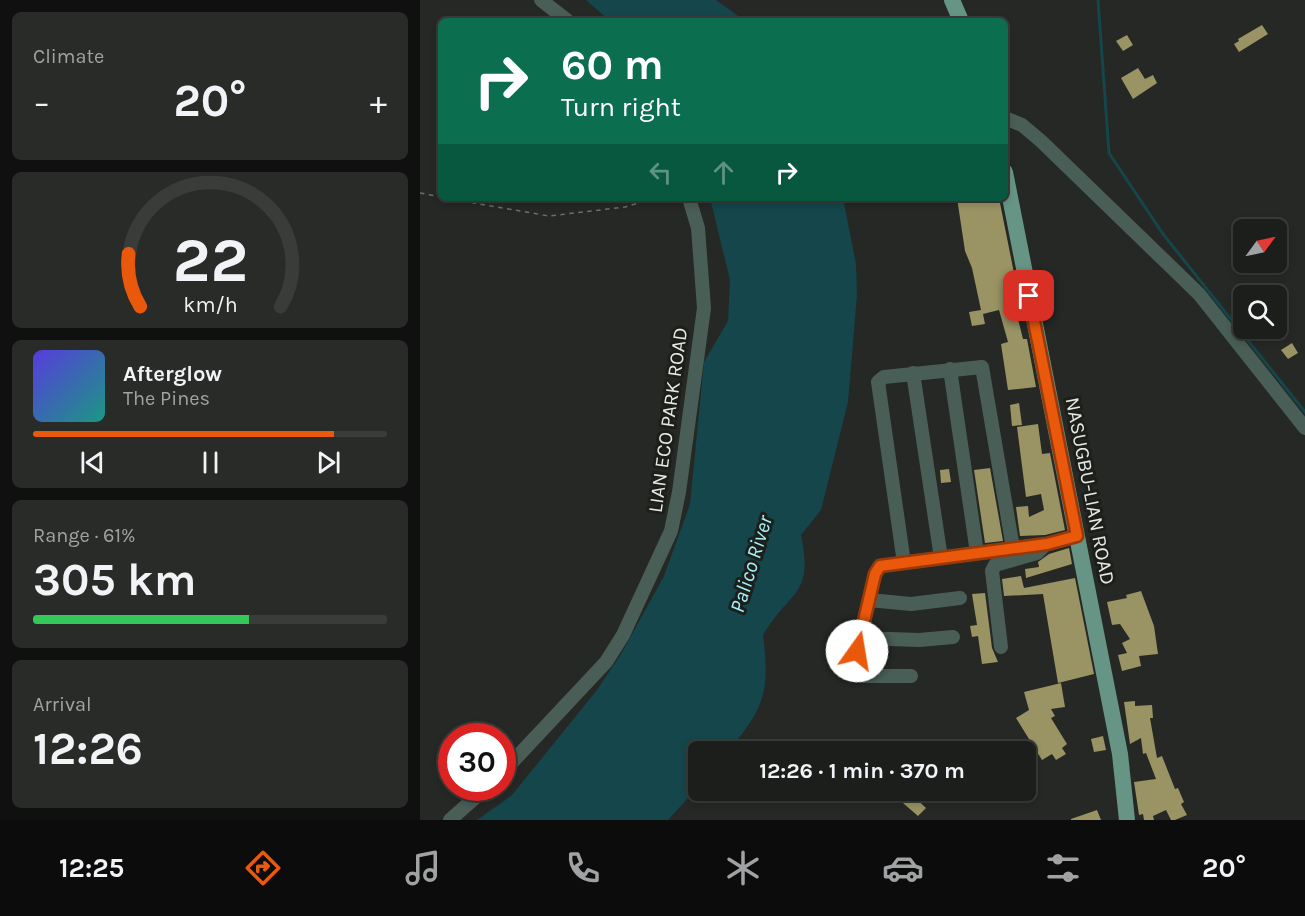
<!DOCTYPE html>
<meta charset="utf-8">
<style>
body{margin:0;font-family:Karla,sans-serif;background:#292b28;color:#f1f3f6;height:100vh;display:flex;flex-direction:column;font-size:22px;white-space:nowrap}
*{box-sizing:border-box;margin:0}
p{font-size:20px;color:#a0a2a3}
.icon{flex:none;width:33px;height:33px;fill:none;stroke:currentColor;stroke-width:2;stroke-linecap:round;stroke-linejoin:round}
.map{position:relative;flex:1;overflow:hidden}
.details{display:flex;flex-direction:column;gap:12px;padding:12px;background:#0f100f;width:420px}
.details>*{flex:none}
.hud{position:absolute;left:18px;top:18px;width:570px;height:183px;border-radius:9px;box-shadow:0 3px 9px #0003,0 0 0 2px #3a3c3a;background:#0b6e4f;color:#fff;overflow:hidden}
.needle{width:39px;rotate:57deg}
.buttons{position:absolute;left:813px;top:219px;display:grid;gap:12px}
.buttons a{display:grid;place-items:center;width:54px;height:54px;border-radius:9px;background:#1c1e1b;box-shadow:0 3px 9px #0003,0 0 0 2px #3a3c3a;font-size:30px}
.speed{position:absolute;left:18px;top:723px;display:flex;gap:12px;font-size:30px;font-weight:700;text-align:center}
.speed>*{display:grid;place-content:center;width:78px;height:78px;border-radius:50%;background:#1c1e1b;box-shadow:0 3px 9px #0003,0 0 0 2px #3a3c3a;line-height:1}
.speed .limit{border:9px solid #d22;background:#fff;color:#111}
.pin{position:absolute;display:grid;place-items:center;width:51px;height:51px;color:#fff;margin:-26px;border-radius:12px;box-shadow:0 3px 9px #0006}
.me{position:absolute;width:66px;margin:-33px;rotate:13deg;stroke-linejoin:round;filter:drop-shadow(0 0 4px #0008)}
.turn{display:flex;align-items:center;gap:21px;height:126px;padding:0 24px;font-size:27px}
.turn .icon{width:78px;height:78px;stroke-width:2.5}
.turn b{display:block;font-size:42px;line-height:51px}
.lanes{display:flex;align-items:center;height:57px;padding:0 24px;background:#0003;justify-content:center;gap:30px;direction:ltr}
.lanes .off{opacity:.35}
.big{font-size:45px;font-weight:700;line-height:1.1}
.details .tile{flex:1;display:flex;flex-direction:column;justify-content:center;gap:9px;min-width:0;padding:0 21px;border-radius:9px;background:#292b28}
.details .dial{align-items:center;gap:0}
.dial svg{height:156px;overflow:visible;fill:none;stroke:#3a3c3a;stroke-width:7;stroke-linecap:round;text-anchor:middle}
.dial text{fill:#f1f3f6;stroke:none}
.song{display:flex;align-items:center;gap:18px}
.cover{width:72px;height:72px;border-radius:9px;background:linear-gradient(135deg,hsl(250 70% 55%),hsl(170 70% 35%))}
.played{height:6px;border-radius:3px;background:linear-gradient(90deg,#ea580c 85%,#3a3c3a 85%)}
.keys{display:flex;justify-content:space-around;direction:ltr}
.heat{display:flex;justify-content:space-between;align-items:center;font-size:33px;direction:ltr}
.charge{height:9px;border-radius:4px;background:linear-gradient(90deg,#34c759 61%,#3a3c3a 0)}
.trip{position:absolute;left:268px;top:741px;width:348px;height:60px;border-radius:9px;background:#1c1e1b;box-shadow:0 3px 9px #0003,0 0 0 2px #3a3c3a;font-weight:700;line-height:60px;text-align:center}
.dock{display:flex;height:96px;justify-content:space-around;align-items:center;background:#0b0c0b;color:#a0a2a3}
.dock .icon{width:42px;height:42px}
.dock .selected{color:#ea580c}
.dock b{font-size:27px;color:#f1f3f6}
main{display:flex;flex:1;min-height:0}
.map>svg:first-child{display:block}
.water{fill:#14464b}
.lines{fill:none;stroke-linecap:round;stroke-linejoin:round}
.stream{stroke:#14464b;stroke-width:3}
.building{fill:#9a9364}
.path{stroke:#6d706c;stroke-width:1.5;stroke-dasharray:4.5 4.5;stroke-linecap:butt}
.minor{stroke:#495e56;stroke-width:14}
.major{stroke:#679585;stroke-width:16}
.route-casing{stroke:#983908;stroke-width:15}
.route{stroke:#ea580c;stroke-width:10}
.labels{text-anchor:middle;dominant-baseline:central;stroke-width:6;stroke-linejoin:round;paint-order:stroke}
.street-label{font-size:20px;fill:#e7e9e6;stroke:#1c1f1a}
.water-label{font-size:21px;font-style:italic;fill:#a5f2fb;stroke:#1c1f1a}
</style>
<main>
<section class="details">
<div class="tile"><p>Climate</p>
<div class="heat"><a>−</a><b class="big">20°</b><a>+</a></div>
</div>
<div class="tile dial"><svg viewBox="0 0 100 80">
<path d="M14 69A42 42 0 1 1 86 69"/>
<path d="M14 69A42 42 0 0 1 8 42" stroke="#ea580c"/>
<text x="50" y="56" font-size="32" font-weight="700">22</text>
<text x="50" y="72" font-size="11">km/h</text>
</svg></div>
<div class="tile">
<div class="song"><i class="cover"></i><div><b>Afterglow</b><p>The Pines</p></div></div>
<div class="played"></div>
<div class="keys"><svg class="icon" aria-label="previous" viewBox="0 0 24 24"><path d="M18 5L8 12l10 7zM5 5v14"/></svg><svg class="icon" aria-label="pause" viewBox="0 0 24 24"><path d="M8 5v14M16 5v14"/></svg><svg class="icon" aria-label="next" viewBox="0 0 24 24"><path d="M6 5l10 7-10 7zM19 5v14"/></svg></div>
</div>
<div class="tile"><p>Range · 61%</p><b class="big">305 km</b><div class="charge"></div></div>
<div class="tile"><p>Arrival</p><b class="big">12:26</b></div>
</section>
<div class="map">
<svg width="885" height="820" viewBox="0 0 885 820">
<rect width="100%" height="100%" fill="#252824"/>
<!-- water -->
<g class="water">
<polygon points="166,0 296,0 325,21 190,21"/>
<path d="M290,198h133l13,66 1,31 -9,107 -27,108 -20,25c13,62 -11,54 -38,100 7,56 2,73 -35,116l-29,1v34l-31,34h-191l35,-25 85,-105 24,-36 43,-78 26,-72 14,-142 24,-41 2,-41z"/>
</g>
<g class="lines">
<!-- stream -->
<polyline class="stream" points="678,0 689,153 743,234 885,412"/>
</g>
<!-- building -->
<g class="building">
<polygon points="842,25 848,34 819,52 814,44 819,41 818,39"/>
<polygon points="707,35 713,45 703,51 696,41"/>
<polygon points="718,68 725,79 733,75 737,83 713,99 701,78"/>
<polygon points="537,198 579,198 600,303 595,304 598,319 603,339 607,339 616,387 588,390 581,344 588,342 579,310 563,314 565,324 552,326 549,312 561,310 552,268 545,251"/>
<polygon points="872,343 878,353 868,359 861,350"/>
<polygon points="599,403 602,425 592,426 590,405"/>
<polygon points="618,424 622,454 630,453 645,530 625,535 600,536 596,507 608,506 609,517 624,510 621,494 606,497 597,427"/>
<polygon points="570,468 583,541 565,543 554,470"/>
<polygon points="529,469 531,482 521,483 520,470"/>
<polygon points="649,548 652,564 606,578 605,569 619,567 618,562 629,554"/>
<polygon points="601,576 604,588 655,578 674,674 638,683 623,594 584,596 582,579"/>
<polygon points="721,591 734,626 738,654 719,656 721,666 702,671 698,655 707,653 702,643 710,639 700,624 692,625 687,602 707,598 706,595"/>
<polygon points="565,593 572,648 578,662 562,664 558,636 552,637 550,626 557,625 552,594"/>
<polygon points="641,683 645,707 631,709 635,716 631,718 647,744 642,748 646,754 636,760 632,754 622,760 596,718 609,710 604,692"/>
<polygon points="715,701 715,706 732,705 733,718 730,718 737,758 742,756 755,789 758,788 764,802 761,804 767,815 755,820 751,820 746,810 733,816 734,820 724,820 723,814 719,815 714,782 736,779 726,753 723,754 721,738 710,744 704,702"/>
<polygon points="683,736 686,750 674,752 671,739"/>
<polygon points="491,794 506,808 498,816 483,803"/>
<polygon points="677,810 681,820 651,820 651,819"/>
</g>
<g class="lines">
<!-- path -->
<g class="path">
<polyline points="0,193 21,197"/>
<polyline points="25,198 129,216 205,207 236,198"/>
</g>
<!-- minor -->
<g class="minor">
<polyline points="121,0 148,21"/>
<polyline points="585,118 602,125 621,141 779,294 885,428"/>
<polyline points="530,369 557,553"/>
<polyline points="493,373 521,558"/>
<polyline points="484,563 458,382 464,377 562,367 593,548"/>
<polyline points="449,600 491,604 540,598"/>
<polyline points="440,638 499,640 533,637"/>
<polyline points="581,647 572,571 575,565 617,553 625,545"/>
<polyline points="491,676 443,676 434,664 455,574 460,566 627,544 657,536"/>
<polyline points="82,773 186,662 203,635 251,531 259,492 284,308 278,228 269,198"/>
<polyline points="30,820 66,788"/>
</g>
<!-- major -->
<g class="major">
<polyline points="532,0 541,21"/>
<polyline points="585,172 700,754 707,820"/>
</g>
</g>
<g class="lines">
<defs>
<polyline id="route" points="437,651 455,574 460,566 627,544 657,536 609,296"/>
</defs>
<!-- route casing -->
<use href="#route" class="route-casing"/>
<!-- route -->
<use href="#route" class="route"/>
</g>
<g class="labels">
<!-- street labels -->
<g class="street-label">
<text transform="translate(248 420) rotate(-82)">LIAN ECO PARK ROAD</text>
<text transform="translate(670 491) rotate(79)">NASUGBU-LIAN ROAD</text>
</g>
<!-- water labels -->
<g class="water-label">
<text transform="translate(331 564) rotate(-73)">Palico River</text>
</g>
</g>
</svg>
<div class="buttons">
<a><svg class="needle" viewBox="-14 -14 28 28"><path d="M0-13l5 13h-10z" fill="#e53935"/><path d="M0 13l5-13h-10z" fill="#a0a2a3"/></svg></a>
<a><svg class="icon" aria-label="search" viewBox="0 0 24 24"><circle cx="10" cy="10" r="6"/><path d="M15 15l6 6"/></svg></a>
</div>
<div class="speed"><div class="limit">30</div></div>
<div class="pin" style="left:609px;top:296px;background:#d93025"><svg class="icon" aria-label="arrive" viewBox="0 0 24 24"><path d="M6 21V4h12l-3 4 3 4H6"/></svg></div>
<svg class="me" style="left:437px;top:651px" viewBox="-20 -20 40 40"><circle r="19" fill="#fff"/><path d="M0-13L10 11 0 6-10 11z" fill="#ea580c"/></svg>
<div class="trip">12:26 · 1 min · 370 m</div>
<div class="hud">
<div class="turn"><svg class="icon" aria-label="right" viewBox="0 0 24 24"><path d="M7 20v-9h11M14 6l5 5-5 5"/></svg><div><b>60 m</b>Turn right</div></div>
<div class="lanes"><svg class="icon off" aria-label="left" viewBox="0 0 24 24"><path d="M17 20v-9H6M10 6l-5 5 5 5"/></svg><svg class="icon off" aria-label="ahead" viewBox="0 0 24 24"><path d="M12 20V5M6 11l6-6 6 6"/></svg><svg class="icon" aria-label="right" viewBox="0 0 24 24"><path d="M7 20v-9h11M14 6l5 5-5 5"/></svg></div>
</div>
</div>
</main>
<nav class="dock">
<b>12:25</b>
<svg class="icon selected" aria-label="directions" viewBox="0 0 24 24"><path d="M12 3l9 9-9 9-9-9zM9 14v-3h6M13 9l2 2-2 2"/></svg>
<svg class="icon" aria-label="music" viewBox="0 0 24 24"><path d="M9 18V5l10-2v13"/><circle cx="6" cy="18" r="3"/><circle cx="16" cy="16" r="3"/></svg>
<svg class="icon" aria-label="phone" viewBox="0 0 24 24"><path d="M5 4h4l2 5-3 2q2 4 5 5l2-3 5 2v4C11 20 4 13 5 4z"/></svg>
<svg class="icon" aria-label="climate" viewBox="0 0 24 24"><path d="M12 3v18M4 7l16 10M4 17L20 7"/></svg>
<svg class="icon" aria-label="car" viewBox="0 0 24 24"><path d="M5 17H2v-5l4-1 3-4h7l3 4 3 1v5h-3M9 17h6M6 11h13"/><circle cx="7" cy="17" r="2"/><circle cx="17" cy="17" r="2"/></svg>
<svg class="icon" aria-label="filters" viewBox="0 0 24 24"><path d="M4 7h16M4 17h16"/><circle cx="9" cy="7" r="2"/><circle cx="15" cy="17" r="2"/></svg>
<b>20°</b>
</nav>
